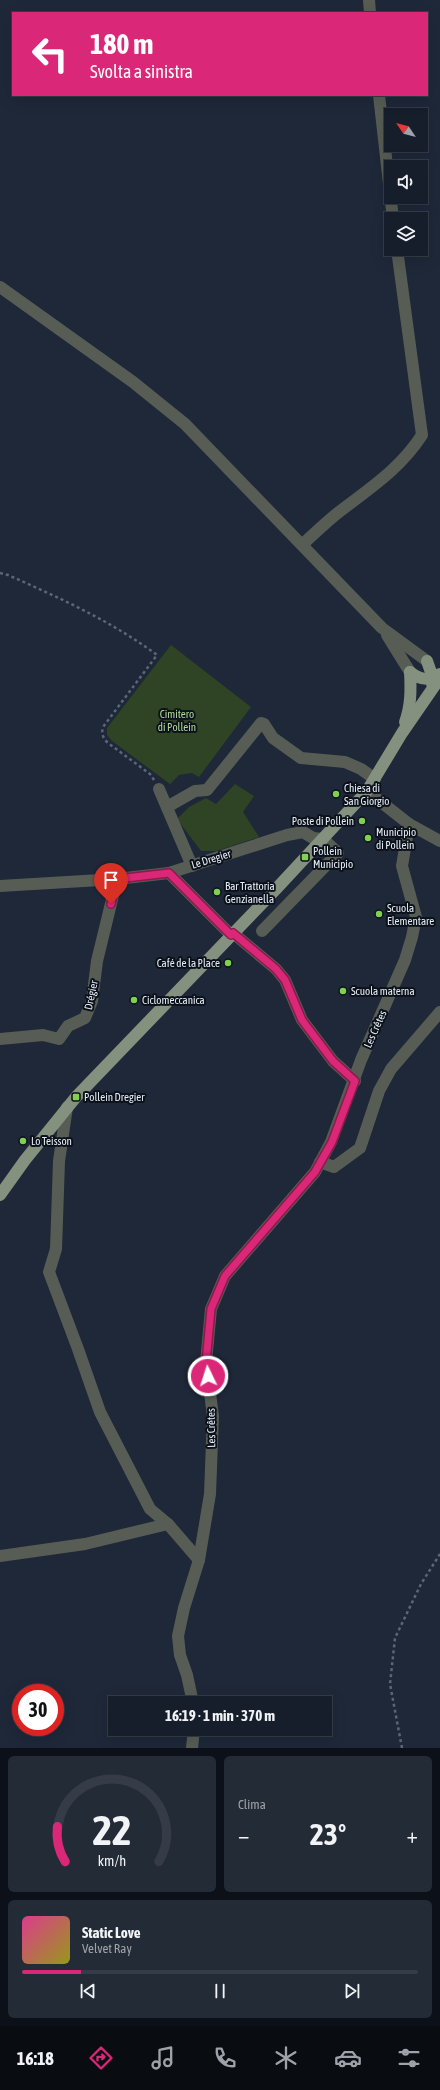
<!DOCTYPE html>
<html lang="it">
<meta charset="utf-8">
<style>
body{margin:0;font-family:"Asap Condensed",sans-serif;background:#232b37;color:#f1f3f6;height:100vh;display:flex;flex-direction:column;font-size:15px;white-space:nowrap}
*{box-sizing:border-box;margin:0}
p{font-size:13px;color:#9ea2a9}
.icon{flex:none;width:22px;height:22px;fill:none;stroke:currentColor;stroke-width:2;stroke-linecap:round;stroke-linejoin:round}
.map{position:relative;height:1748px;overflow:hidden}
.side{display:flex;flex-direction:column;gap:8px;padding:8px;background:#0c1018;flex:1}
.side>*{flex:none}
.banner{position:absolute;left:12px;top:12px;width:416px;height:84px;border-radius:0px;box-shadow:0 4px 16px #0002,0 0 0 1px #353c47;background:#db2777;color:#fff;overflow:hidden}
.needle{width:26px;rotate:305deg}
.controls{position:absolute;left:384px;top:108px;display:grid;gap:8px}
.controls a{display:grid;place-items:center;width:44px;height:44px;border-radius:0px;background:#161e2b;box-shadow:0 4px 16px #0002,0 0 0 1px #353c47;font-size:20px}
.speed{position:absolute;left:12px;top:1684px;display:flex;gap:8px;font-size:20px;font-weight:700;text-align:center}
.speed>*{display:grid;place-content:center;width:52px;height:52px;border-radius:50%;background:#161e2b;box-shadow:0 4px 16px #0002,0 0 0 1px #353c47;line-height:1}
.speed .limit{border:6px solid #d22;background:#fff;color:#111}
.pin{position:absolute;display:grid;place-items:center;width:34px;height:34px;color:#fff;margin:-41px -17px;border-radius:50% 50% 50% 0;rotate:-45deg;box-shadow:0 0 4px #0007}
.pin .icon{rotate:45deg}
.me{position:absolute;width:44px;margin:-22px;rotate:356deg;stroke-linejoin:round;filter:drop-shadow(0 0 3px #0008)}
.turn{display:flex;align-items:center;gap:14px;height:84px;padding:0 12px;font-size:18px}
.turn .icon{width:52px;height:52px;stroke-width:2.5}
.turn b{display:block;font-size:28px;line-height:34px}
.big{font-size:30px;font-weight:700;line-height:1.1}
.side .widget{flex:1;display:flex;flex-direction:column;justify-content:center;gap:6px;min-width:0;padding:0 14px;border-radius:6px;background:#232b37}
.side .dial{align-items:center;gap:0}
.dial svg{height:104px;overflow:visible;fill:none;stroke:#353c47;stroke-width:7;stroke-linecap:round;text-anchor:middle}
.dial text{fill:#f1f3f6;stroke:none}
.song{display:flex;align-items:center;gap:12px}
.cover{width:48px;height:48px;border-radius:6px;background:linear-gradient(135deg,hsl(330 70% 55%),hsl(60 70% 35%))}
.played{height:4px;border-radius:2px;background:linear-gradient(90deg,#db2777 15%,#353c47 15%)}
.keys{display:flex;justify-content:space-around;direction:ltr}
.heat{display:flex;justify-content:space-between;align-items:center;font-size:22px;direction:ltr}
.side .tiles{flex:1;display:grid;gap:8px;grid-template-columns:1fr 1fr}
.widget:last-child{grid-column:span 2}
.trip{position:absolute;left:108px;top:1696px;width:224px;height:40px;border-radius:0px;background:#161e2b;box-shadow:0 4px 16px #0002,0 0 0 1px #353c47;font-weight:700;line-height:40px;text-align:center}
.tabs{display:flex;height:64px;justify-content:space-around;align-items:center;background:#090c11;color:#9ea2a9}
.tabs .icon{width:28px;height:28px}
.tabs .on{color:#db2777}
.tabs b{font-size:18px;color:#f1f3f6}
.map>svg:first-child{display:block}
.green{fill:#2f4325}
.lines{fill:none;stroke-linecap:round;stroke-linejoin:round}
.path{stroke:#5d6675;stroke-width:2.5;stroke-dasharray:3 3;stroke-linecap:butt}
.minor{stroke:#575d54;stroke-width:12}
.major{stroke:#85917f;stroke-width:12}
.route-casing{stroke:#8e194d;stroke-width:10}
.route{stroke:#db2777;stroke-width:7}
.poi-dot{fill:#80d051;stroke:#0c1119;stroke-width:1.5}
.labels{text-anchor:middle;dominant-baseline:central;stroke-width:4;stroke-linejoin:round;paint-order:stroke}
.park-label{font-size:11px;fill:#b0d99b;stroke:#0c1119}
.poi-label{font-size:11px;fill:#e6eef9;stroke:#0c1119;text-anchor:start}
.street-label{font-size:11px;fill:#e6eef9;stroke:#0c1119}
</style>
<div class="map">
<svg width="440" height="1748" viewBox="0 0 440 1748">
<rect width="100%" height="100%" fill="#1e2839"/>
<!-- green -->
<g class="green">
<polygon points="171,645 251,707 199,777 192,773 179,775 170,784 112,741 107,735 107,728"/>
<polygon points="235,784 254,796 243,812 259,837 216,851 201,851 177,819 189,807 206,798 216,804"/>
</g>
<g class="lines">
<!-- path -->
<g class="path">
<path d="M0,573l8,2c52,23 103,46 149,80l-54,72c-2,7 0,11 5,16l42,31 4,6"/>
<polyline points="402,1748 390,1684 395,1638 421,1584 440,1554"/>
</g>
<!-- minor -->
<g class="minor">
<polyline points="369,0 370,13"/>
<polyline points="379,95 393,219"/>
<polyline points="0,287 133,382 185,424 382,628 427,661"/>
<path d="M302,545c12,-11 24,-23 37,-33 31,-24 61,-43 83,-77l-25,-186"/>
<polyline points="387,635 410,672"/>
<polyline points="159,789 192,866"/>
<polyline points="367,791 409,824 440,841"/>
<polyline points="167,807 195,791 207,790 261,723 264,724 273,738 301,758 345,762 361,769 375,779"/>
<polyline points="169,873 231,935"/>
<polyline points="0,886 117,879 169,873 287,835 303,832 313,838 323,839 338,853 262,931"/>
<polyline points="233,933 276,969 285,980 302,1020 333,1061 355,1081"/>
<polyline points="0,1039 43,1035 59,1039 68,1026 85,1018 92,1001 97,961 117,879"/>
<polyline points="67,1107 59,1161 56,1249 49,1272 78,1349 100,1412 150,1509 168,1524 199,1560"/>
<polyline points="320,1162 334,1167 360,1148 379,1091 391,1069 440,1012"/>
<polyline points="0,1556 85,1544 168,1524"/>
<polyline points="193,1703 187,1675 180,1655 178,1636 184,1608 199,1560 210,1494 213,1416 206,1362 211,1309 225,1276 315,1172 331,1142 361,1060 405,960 412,937 416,917 402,866 409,824"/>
<polyline points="192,1748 194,1729"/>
</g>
<!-- major -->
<g class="major">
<polyline points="427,661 433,678 432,684"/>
<path d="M410,672c12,9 17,8 30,2"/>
<path d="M405,722c6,-16 6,-32 5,-50"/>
<polyline points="0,1195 25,1160 76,1097 277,888 367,791 402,733 440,678"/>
</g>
</g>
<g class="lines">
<defs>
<polyline id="route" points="111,904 117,879 169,873 231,935 233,933 276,969 285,980 302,1020 333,1061 355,1081 332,1142 315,1172 225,1276 211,1309 206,1362 208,1376"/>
</defs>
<!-- route casing -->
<use href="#route" class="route-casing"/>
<!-- route -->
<use href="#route" class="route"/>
</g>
<!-- markers -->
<g class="poi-dot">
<circle cx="336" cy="794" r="4"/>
<circle cx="362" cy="821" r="4"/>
<circle cx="368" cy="838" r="4"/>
<rect x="301" y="853" width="8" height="8" rx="2"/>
<circle cx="217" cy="892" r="4"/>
<circle cx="379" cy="914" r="4"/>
<circle cx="228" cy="963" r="4"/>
<circle cx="343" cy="991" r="4"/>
<circle cx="134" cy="1000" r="4"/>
<rect x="72" y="1093" width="8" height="8" rx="2"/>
<circle cx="23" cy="1141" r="4"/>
</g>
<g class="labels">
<!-- park labels -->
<g class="park-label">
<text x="177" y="714">Cimitero<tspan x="177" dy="13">di Pollein</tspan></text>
</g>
<!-- poi labels -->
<g class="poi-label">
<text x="344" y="788">Chiesa di<tspan x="344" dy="13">San Giorgio</tspan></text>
<text x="354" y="821" text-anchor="end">Poste di Pollein</text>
<text x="376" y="832">Municipio<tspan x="376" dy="13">di Pollein</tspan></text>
<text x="313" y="851">Pollein<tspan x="313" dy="13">Municipio</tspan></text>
<text x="225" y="886">Bar Trattoria<tspan x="225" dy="13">Genzianella</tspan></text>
<text x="387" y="908">Scuola<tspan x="387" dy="13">Elementare</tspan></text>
<text x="220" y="963" text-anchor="end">Café de la Place</text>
<text x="351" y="991">Scuola materna</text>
<text x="142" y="1000">Ciclomeccanica</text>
<text x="84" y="1097">Pollein Dregier</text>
<text x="31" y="1141">Lo Teisson</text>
</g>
<!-- street labels -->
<g class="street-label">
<text transform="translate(211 859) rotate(-17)">Le Dregier</text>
<text transform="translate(91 995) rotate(-78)">Drégier</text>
<text transform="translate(375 1029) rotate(-66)">Les Crêtes</text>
<text transform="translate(211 1428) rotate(-91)">Les Crêtes</text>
</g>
</g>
</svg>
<div class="controls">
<a><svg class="needle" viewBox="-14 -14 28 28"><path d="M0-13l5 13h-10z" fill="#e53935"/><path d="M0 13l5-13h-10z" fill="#9ea2a9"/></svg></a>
<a><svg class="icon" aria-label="sound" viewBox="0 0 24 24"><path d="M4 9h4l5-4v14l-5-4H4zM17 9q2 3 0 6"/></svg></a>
<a><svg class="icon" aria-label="layers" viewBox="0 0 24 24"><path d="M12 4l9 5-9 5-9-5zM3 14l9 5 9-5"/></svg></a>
</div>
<div class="speed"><div class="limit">30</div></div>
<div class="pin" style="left:111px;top:904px;background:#d93025"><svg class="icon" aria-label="arrive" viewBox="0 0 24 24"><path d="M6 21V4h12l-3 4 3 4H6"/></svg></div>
<svg class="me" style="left:208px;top:1376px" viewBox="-20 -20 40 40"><circle r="17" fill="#db2777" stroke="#fff" stroke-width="3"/><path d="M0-11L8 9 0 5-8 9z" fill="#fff"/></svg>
<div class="trip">16:19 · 1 min · 370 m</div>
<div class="banner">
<div class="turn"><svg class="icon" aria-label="left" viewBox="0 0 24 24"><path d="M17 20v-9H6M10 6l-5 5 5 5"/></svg><div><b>180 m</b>Svolta a sinistra</div></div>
</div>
</div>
<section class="side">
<div class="tiles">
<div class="widget dial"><svg viewBox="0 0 100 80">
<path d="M14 69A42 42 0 1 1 86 69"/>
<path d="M14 69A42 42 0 0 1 8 42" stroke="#db2777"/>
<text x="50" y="56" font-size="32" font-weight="700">22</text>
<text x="50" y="72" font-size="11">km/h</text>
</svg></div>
<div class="widget"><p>Clima</p>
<div class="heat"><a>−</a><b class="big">23°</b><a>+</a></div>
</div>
<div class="widget">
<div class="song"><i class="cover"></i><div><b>Static Love</b><p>Velvet Ray</p></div></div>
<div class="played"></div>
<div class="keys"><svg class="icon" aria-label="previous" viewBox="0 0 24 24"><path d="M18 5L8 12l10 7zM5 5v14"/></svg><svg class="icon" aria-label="pause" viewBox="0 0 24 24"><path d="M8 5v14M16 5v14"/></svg><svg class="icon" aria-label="next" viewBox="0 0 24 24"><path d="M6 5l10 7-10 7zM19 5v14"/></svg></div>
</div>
</div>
</section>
<nav class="tabs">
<b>16:18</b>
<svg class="icon on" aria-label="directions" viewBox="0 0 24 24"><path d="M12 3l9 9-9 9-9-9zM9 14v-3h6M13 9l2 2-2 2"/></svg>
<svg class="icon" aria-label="music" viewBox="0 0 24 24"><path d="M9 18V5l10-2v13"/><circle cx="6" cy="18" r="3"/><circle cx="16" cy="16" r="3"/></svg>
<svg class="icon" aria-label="phone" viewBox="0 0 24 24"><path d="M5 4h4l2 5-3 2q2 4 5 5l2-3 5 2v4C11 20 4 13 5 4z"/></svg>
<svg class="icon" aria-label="climate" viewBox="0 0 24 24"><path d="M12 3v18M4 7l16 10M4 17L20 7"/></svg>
<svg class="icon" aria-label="car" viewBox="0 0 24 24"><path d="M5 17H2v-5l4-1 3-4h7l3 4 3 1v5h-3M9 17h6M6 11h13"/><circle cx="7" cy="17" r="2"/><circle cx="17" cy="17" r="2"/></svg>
<svg class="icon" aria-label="filters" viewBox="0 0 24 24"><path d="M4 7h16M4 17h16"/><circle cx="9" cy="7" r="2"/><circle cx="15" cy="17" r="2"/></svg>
</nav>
